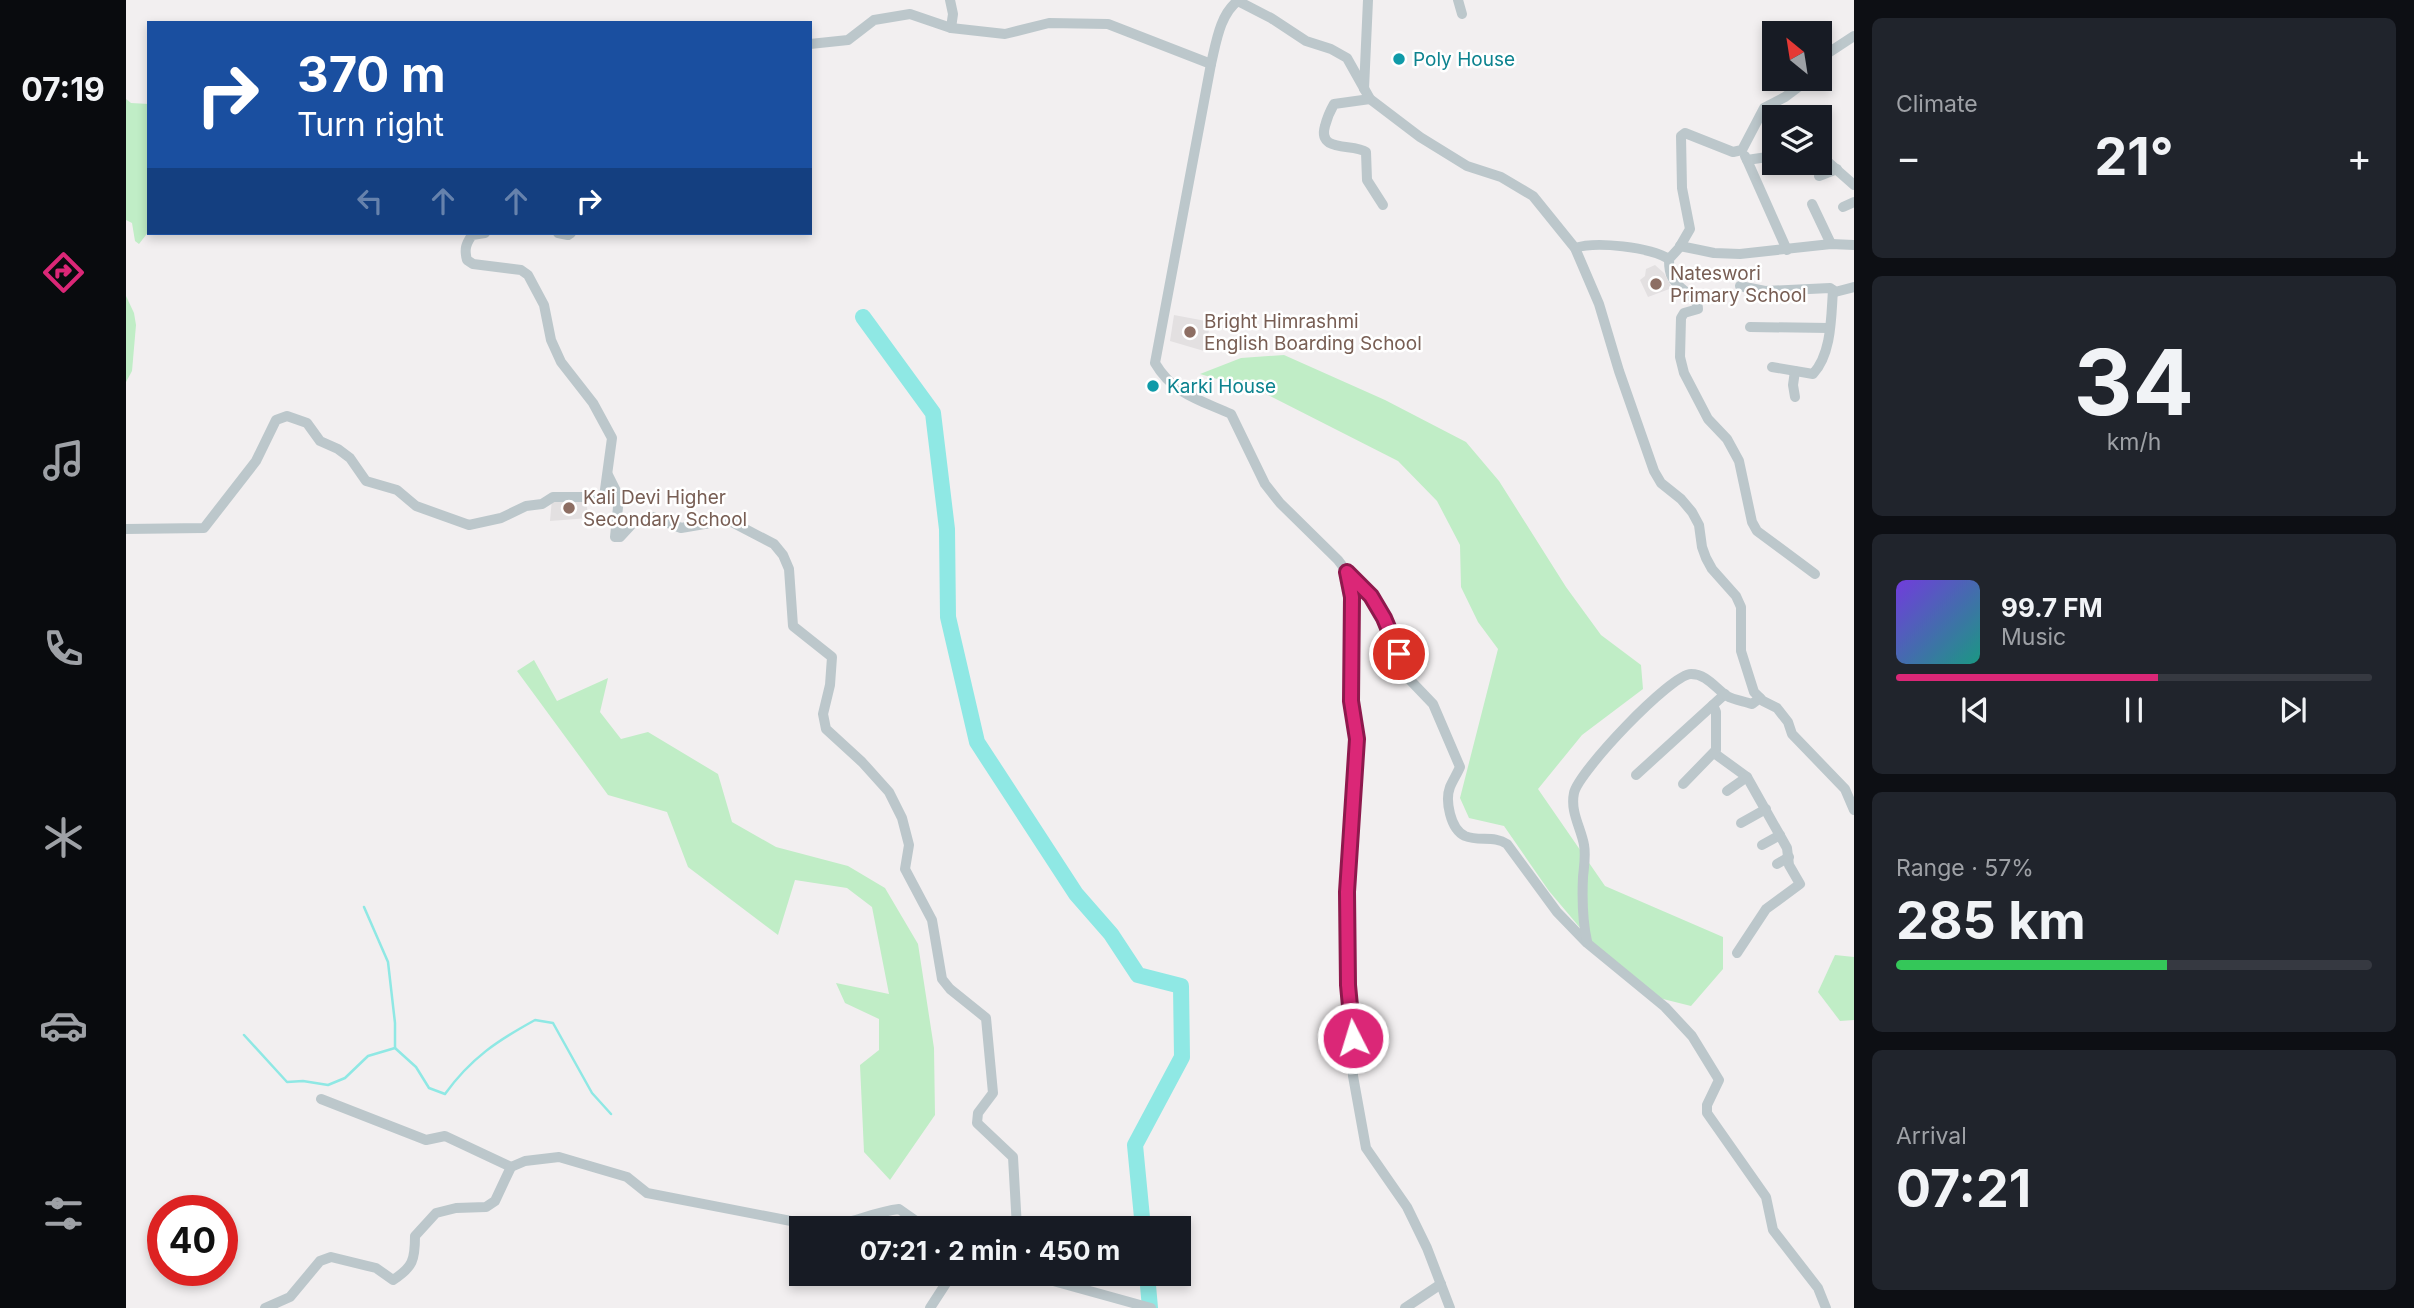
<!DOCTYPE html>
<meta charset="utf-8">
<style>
body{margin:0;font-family:Inter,sans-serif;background:#20242c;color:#f1f3f6;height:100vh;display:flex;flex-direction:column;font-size:26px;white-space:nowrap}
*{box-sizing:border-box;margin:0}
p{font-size:23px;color:#9ea1a6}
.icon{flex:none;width:38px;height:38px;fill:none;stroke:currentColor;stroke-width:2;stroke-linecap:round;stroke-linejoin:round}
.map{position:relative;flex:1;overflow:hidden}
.side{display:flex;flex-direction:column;gap:18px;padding:18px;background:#0d0f14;width:560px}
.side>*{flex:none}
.hud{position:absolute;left:21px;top:21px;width:665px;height:214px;border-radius:0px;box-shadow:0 4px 10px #0003;background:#1a4fa0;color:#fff;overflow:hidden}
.needle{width:46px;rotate:330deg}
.fabs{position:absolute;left:1636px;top:21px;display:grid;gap:14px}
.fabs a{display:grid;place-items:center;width:70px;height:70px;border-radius:0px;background:#171b24;box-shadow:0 4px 10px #0003;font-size:35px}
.speed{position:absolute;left:21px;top:1195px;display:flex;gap:14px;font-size:35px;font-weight:700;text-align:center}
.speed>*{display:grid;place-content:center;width:91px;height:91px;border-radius:50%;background:#171b24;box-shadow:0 4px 10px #0003;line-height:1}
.speed .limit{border:10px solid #d22;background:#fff;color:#111}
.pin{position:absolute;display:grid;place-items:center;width:60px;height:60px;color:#fff;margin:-30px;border:4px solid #fff;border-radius:50%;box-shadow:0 2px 7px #0007}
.me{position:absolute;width:77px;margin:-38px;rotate:355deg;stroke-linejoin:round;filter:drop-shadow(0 0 5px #0008)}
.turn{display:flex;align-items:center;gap:24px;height:147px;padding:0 35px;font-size:32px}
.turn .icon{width:91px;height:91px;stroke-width:2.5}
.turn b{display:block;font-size:49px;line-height:60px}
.lanes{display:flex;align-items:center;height:66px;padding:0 35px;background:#0003;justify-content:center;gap:35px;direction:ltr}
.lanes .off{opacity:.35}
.big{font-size:52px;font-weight:700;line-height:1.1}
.side .card{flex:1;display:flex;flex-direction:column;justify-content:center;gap:10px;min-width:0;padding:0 24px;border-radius:10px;background:#20242c}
.side .dial{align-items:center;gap:0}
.dial b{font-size:91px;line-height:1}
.song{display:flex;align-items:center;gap:21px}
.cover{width:84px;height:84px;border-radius:10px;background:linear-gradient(135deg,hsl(260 70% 55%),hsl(170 70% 35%))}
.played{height:7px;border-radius:4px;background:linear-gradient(90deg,#db2777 55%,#363941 55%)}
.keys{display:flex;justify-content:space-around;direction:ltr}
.heat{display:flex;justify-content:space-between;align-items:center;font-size:38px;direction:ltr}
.charge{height:10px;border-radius:5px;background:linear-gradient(90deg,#34c759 57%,#363941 0)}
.trip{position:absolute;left:663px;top:1216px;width:402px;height:70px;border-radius:0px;background:#171b24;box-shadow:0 4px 10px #0003;font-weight:700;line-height:70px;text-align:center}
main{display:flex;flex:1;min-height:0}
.dock{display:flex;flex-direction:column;width:126px;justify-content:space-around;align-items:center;background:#090b0e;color:#9ea1a6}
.dock .icon{width:49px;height:49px}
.dock .selected{color:#db2777}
.dock b{font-size:32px;color:#f1f3f6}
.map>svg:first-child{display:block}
.education{fill:#e3e0e1}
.green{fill:#c0edc6}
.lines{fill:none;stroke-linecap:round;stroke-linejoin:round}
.stream{stroke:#8fe8e4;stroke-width:2.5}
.river{stroke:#8fe8e4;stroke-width:16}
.minor{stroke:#bcc7cb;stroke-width:10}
.route-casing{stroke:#8e194d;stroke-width:18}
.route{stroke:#db2777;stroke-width:12}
.culture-dot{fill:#0f9aa8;stroke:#fff;stroke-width:2.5}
.education-dot{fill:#8d6e63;stroke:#fff;stroke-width:2.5}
.labels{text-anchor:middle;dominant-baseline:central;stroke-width:5;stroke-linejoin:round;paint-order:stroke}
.culture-label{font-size:19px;fill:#0d838f;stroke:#fff;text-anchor:start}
.education-label{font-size:19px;fill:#785e54;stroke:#fff;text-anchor:start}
</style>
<main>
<nav class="dock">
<b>07:19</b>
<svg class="icon selected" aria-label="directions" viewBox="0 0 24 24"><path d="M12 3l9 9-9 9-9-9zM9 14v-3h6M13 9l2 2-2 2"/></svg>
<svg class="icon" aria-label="music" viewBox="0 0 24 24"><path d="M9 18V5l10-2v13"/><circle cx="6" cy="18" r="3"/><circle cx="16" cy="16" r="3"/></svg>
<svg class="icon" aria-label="phone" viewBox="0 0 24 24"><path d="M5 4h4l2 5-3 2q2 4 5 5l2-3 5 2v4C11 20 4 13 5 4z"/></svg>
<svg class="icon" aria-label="climate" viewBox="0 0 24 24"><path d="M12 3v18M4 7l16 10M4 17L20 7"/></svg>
<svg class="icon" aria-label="car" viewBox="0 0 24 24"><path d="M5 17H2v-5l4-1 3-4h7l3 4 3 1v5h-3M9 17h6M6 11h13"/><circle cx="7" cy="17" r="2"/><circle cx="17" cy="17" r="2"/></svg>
<svg class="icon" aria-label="filters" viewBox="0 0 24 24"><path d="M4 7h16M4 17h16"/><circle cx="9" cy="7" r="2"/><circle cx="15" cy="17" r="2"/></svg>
</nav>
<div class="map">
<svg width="1728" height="1308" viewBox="0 0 1728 1308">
<rect width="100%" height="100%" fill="#f2eff0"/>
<!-- education -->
<g class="education">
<polygon points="1529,265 1538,273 1546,288 1522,297 1514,280 1519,276 1520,269"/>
<polygon points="1048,315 1085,322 1078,351 1044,341"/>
<polygon points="459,498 463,518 424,521 426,499"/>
</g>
<!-- green -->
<g class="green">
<polygon points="0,99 5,103 23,104 23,231 13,244 9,241 6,223 0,220"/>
<polygon points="0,296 8,313 10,325 6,371 0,382"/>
<polygon points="1158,355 1259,400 1340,442 1373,481 1440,587 1475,635 1515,665 1517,689 1456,735 1412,789 1479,886 1597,937 1597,969 1565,1006 1533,998 1477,955 1423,891 1378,826 1343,818 1334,798 1372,649 1352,622 1335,587 1334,545 1311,501 1272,461 1136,392 1074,374 1115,358"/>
<polygon points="408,660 431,701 482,678 474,712 495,739 522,732 592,774 606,822 650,847 722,866 759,888 792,944 808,1048 809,1115 764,1180 738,1152 734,1065 753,1050 753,1019 719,1003 710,983 763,994 746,907 721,888 669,880 652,935 562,867 541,812 482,795 391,671"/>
<polygon points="1709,955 1728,957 1728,1020 1714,1021 1692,992"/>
</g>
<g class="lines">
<!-- stream -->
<g class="stream">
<polyline points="238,907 262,962 269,1023 269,1048"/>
<path d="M118,1035l43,47 16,-1 25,4 17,-7 23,-22 27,-8 21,19 13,21 16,6c26,-36 52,-53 90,-74l18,3 39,70 19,21"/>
</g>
<!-- river -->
<g class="river">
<polyline points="737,317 807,413 821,529 822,617 851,742 950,894 985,934 1012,975 1055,986 1056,1057 1009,1145 1017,1228"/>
<polyline points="1021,1274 1024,1308"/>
</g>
<!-- minor -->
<g class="minor">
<polyline points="824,0 827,14 825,28"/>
<polyline points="1110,0 1145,18 1180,41 1205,49 1221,58 1244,99 1294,137 1341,166 1375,177 1407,196 1449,248 1473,304 1493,371 1528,471 1535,483 1555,499 1566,512 1573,525 1576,547 1580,558 1586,569 1610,596 1615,607 1615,651 1628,692 1637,701 1651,708 1662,722 1666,734 1719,789 1728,810"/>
<path d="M1113,0c-19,13 -23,43 -28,64l-56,299c18,31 45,37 76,51l34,70 15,19 58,57 9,12 5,25 -1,104 6,38 -10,153 1,93 5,53v38l13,72 41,59 20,41 23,60"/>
<polyline points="1332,0 1336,14"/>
<polyline points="684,44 722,40 748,20 784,14 825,28 879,34 923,23 982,24 1085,64"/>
<polyline points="1694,63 1699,55 1728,36"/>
<polyline points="1238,89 1242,0"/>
<path d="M1244,99l-36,5c-4,7 -7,14 -9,22 -8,27 29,17 41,26l1,28 16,25"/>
<polyline points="1694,155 1728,185"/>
<polyline points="1619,156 1621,160 1648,156"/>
<polyline points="1621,160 1661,250"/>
<polyline points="1693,176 1711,169"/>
<polyline points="1686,204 1705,244"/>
<polyline points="1717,207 1728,202"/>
<polyline points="432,233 442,235 445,233"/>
<polyline points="1554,246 1588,253 1614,254 1705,244 1728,245"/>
<path d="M1449,248c21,-7 75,-1 94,11l10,-11 11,-19 -8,-41 -1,-52 4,-3 48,19 9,-2 22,-42 21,-11 24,-18"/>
<path d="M1543,259c0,6 0,13 3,18 6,13 26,19 26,32l-14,4 -3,5 -1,39 4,16 24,46 19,20 12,22 13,61 5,9 58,43"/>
<polyline points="1614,286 1639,291 1704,288 1709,292 1728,287"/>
<polyline points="1624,327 1703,328"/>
<path d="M1646,367l41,7c19,-21 18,-57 20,-84"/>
<polyline points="1669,397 1667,385 1669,371"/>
<polyline points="482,475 493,497 489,537 494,537 506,524 527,517 555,528 602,520 648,544 657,555 663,569 667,626 706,657 704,685 697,714 700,729 736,762 763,792 776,818 783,845 779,869 806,920 816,979 824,989 860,1018 867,1093 852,1113 851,1123 887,1157 891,1228"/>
<path d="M0,529l78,-1 52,-67 20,-41 11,-4 20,7 13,18 18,8 12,9 16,23 31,9 19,16 53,19 32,-7 25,-12 16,-2 11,-7h51l8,-59 -19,-35 -32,-41 -10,-22 -7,-35 -16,-30 -7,-5 -48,-6 -6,-4c-3,-11 -1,-16 5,-25l13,-2"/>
<path d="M1221,572l24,24 13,22 27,63 22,23 27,63c-3,7 -7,13 -10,20 -5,13 0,42 15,49 14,6 29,-1 42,8l50,68 30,31 78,64 27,29 27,44 -12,25v8l59,84 7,33 45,58 8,20"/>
<polyline points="1588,753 1621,777 1601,791"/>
<polyline points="1510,775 1599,694"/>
<polyline points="1557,784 1590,750 1590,712 1587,705"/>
<polyline points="1615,823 1640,809"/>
<polyline points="1636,845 1654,835"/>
<polyline points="1651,864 1663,857"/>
<path d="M1461,941c-5,-22 -5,-42 -4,-64 1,-11 3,-21 1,-32 -3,-17 -14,-33 -10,-52 4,-21 97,-119 117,-119 16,0 24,14 36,22 7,4 17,5 25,8l8,-6"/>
<polyline points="1611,953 1640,909 1674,884 1663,865 1661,848 1621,777"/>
<polyline points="195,1099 300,1140 319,1136 385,1167"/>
<polyline points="902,1274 1025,1308"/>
<path d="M139,1308l25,-11 30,-36 11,-4 45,11 17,12c20,-13 22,-20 22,-44l21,-23 20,-5 30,-1 9,-6 16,-34 14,-6 34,-4 68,20 20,16 175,34c27,-2 51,-15 77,-18l27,19"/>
<polyline points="804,1308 826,1274"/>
<polyline points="1279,1308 1315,1284"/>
</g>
</g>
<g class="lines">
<defs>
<polyline id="route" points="1227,1038 1222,985 1221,892 1231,739 1225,701 1226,597 1221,572 1245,596 1258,618 1273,654"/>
</defs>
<!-- route casing -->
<use href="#route" class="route-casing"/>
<!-- route -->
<use href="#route" class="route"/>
</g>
<!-- markers -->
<g class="culture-dot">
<circle cx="1273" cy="59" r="7"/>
<circle cx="1027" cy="386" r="7"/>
</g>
<g class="education-dot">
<circle cx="1530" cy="284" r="7"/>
<circle cx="1064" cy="332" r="7"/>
<circle cx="443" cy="508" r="7"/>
</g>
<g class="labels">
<!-- culture labels -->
<g class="culture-label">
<text x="1287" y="59">Poly House</text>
<text x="1041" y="386">Karki House</text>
</g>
<!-- education labels -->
<g class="education-label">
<text x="1544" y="273">Nateswori<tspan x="1544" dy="22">Primary School</tspan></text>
<text x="1078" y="321">Bright Himrashmi<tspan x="1078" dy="22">English Boarding School</tspan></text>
<text x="457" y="497">Kali Devi Higher<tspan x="457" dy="22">Secondary School</tspan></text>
</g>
</g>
</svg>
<div class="fabs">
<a><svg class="needle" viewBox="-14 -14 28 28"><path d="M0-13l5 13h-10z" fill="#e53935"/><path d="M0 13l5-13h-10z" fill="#9ea1a6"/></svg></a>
<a><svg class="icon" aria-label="layers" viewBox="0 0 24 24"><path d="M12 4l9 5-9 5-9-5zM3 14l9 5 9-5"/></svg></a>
</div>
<div class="speed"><div class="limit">40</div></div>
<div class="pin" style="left:1273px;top:654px;background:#d93025"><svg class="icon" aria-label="arrive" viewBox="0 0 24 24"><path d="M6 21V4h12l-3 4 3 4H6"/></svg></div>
<svg class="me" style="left:1227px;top:1038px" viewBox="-20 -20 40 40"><circle r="17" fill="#db2777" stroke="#fff" stroke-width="3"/><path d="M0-11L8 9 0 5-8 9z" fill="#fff"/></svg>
<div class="trip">07:21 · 2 min · 450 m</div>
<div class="hud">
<div class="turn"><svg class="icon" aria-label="right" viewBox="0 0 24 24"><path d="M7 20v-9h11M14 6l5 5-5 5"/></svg><div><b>370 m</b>Turn right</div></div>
<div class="lanes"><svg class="icon off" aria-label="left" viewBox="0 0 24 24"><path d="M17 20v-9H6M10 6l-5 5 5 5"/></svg><svg class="icon off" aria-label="ahead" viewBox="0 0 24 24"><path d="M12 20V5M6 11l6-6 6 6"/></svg><svg class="icon off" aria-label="ahead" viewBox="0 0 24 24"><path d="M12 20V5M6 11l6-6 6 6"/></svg><svg class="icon" aria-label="right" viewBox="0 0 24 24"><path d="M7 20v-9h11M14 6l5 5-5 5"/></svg></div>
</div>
</div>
<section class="side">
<div class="card"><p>Climate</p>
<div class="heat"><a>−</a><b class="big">21°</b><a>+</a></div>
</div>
<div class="card dial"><b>34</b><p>km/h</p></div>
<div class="card">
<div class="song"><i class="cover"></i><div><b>99.7 FM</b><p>Music</p></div></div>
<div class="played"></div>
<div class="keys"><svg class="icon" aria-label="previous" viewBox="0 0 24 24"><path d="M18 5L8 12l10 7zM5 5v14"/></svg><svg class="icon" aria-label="pause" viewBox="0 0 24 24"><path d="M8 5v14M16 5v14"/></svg><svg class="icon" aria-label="next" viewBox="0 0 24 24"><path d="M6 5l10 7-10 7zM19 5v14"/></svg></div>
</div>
<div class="card"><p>Range · 57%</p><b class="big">285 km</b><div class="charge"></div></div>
<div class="card"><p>Arrival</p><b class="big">07:21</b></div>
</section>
</main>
